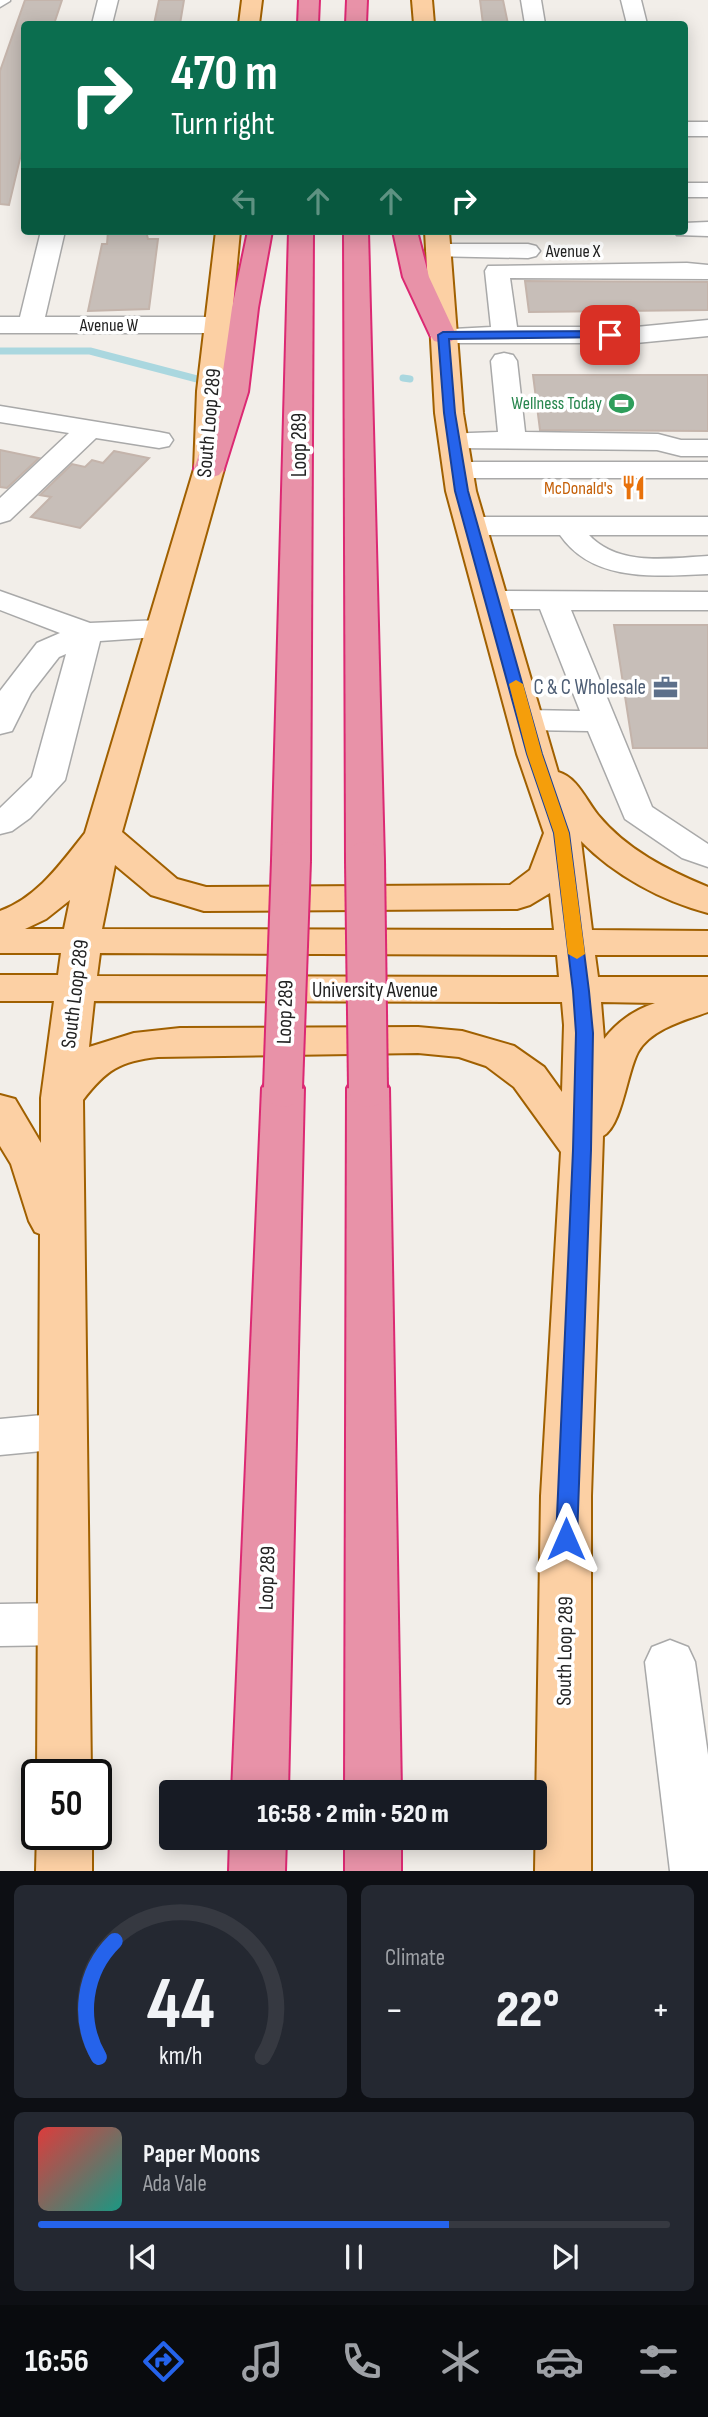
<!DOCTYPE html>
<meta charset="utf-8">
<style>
body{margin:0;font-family:"Sofia Sans Condensed",sans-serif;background:#242831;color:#f1f3f6;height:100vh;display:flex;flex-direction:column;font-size:26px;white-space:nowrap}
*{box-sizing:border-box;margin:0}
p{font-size:23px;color:#9ea1a6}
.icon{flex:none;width:38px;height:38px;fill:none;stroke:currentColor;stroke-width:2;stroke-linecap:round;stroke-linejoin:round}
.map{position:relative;height:1871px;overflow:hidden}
.sheet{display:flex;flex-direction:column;gap:14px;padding:14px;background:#0d0f14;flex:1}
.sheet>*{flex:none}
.guide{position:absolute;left:21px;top:21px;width:667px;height:214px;border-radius:7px;box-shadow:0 4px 18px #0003;background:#0b6e4f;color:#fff;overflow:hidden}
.speed{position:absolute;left:21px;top:1759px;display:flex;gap:14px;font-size:35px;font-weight:700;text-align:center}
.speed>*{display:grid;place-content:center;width:91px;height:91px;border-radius:50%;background:#171b24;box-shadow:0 4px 18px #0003;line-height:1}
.speed .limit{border:4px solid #111;border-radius:10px;background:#fff;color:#111}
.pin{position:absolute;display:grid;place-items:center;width:60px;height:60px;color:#fff;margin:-30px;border-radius:14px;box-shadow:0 4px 10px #0006}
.me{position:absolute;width:77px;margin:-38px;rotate:0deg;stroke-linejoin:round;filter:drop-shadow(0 0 5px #0008)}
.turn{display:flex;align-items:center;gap:24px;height:147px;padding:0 35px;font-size:32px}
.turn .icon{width:91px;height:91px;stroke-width:2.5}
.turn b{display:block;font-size:49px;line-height:60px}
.lanes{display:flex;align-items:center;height:66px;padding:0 35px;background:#0003;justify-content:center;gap:35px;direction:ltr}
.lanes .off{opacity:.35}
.big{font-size:52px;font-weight:800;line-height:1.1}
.sheet .tile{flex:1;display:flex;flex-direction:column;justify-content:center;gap:10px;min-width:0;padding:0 24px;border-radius:10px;background:#242831}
.sheet .dial{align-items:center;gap:0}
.dial svg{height:182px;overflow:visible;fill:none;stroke:#363941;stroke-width:7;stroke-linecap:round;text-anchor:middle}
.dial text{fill:#f1f3f6;stroke:none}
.song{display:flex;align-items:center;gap:21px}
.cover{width:84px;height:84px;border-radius:10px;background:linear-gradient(135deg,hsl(0 70% 55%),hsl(170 70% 35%))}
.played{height:7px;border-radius:4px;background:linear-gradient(90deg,#2563eb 65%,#363941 65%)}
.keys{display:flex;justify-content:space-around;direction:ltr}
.heat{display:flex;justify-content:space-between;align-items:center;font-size:38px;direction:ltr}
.sheet .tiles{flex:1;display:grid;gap:14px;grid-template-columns:1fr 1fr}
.tile:last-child{grid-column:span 2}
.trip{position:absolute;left:159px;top:1780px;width:388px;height:70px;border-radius:7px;background:#171b24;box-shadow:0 4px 18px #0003;font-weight:800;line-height:70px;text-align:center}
.menu{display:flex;height:112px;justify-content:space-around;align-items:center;background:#090b0e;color:#9ea1a6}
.menu .icon{width:49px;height:49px}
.menu .current{color:#2563eb}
.menu b{font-size:32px;color:#f1f3f6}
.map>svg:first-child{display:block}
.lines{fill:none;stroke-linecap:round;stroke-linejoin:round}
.stream{stroke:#aad7df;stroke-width:7}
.building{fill:#c7beb8;stroke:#c4b4ab;stroke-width:2}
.minor-casing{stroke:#a9a9a9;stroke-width:3}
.major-casing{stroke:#a06000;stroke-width:4}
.highway-casing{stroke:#dc2973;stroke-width:4}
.minor{fill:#fff;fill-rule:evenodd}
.major{fill:#fcd0a4;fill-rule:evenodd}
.highway{fill:#e892a8;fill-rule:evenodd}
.highway-bridge-casing{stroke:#dc2973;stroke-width:42;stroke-linecap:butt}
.highway-bridge{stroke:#e892a8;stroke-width:38}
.route{fill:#2563eb;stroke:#184099;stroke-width:2}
.slow{fill:#f59e0b}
.labels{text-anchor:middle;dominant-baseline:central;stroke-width:7;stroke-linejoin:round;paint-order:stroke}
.far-street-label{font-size:18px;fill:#222;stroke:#fff}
.far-leisure-label{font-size:18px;fill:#27864d;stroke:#fff;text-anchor:end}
.far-food-label{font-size:18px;fill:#c56008;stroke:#fff;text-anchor:end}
.street-label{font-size:21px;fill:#222;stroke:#fff}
.service-label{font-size:21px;fill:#4e5e75;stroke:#fff;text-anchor:end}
</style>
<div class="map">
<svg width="708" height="1871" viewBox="0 0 708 1871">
<rect width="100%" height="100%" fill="#f2eee9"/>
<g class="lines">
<!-- stream -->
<g class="stream">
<polyline points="0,351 90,351 197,379"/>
<polyline points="403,378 410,379"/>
</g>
</g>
<!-- building -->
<g class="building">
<polygon points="25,0 62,0 54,24 24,24 24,142 9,205 0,204 0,71"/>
<polygon points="159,0 184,0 180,24 154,24"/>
<polygon points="480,0 503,0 508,24 483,24"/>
<polygon points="108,231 146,231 148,239 158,239 149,309 88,311 102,244 107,244"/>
<polygon points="525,281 708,282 708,310 529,312"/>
<polygon points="533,375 708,375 708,431 540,430"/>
<polygon points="0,450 39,458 7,488 0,487"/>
<polygon points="114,451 149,458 80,528 31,517 51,497 40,495 72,464 85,467 92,460 103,463"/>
<polygon points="614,625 708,625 708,748 633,748"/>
</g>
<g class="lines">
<defs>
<g id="minor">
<polygon points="0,0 10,0 10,1 0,7"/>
<polygon points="98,0 118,0 112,24 92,24"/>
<polygon points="521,0 541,0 545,24 525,24"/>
<polygon points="621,0 641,0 647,24 627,24"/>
<rect x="684" y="122" width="24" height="14"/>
<rect x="684" y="183" width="24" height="14"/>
<polygon points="708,222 708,236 677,235 674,231 684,231 684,223"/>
<polygon points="41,231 65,231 45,317 218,317 227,320 231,325 227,330 218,333 0,333 0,317 20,317"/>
<polygon points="438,244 528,244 536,246 540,251 536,256 528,258 430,256 426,251 430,246"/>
<polygon points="687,263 708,265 708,279 510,278 517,327 636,327 708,320 708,336 636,343 443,343 434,340 430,335 434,330 491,327 485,271 488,266"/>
<polygon points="504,353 513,355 517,361 525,432 658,434 681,440 708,440 708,456 681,456 657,450 453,448 443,446 439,440 443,434 498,432 491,361 495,355"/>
<polygon points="0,406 159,432 169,434 173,440 169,446 159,448 96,438 10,520 0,523 0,498 69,433 0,422"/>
<polygon points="458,462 708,462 708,478 458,478 448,476 444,470 448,464"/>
<path d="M471,517h237v18h-119c30,32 80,23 119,21v18c-52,2 -115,9 -148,-39h-89l-10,-3 -5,-6 5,-6z"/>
<polygon points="0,591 90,623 161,620 172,622 177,629 172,636 100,641 65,780 30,818 12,831 0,834 0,808 32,777 66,654 59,657 31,693 12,731 0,734 0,691 37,643 60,633 0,610"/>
<polygon points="492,591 708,592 708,610 571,610 652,807 708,844 708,867 682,858 625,819 588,731 527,730 515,727 511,720 515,713 527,710 580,711 540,609 492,609 481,606 477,600 481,594"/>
<polygon points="63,1413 79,1418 86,1431 79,1444 63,1449 0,1455 0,1419"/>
<polygon points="63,1603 81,1609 88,1624 81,1639 63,1645 0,1646 0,1604"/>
<polygon points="670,1640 688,1647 695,1662 708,1755 708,1871 670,1871 645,1662 652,1647"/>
</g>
<g id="major">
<polygon points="242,0 262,0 259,24 239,24"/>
<polygon points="412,0 432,0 434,24 414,24"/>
<path d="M216,231h24l-15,160 -1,78 -102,363 55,47 29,8 304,-2 20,-15 14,-37 -27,-79 -71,-263 -11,-78 -10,-182h24l14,182 13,78 82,281c19,5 28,28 40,43 29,35 69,55 110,72v26c-46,-12 -94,-38 -127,-72l11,89 116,1v24h-113l3,22h110v35c-23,8 -57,17 -70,40 -11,20 -16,74 -35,84l-12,360v375h-56l6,-375 20,-344 -47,-65 -28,-21 -27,-9 -41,-4 -260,4c-38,4 -52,13 -75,43l8,674h-54l3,-540 -5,-2 -6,-11 -18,-57 -11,-18v-51l15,4 26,44v-45l13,-97h-54v-26h58l3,-22h-61v-42c38,-14 61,-48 85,-78l109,-364 3,-78zM115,865l36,30 53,16 313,-2 13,-4 20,-12 4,37 -452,-1zM70,900l-6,29h-39l21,-10zM100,953l457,2 2,22 -462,-1zM94,1001l468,1 2,23 -2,67 -18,-25 -30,-21 -52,-15 -44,-4 -238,1 -46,5 -45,14zM601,1002l54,1c-21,7 -38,19 -51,36z"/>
<polygon points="37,1832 92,1834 92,1871 36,1871"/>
</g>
<g id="highway">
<polygon points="299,0 319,0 318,24 298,24"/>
<polygon points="347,0 367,0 366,24 346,24"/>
<polygon points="248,231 272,231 258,308 248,392 224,469 219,475 209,478 199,475 194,469 220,392 232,308"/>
<polygon points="289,231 313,231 310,861 304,869 291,872 278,869 272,861"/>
<polygon points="344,231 368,231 384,861 378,869 365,872 352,869 346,861"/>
<polygon points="393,231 417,231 429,277 456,335 452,341 443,343 434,341 430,335 403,277"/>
<polygon points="283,1074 298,1078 304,1088 288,1792 232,1792 262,1088 268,1078"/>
<polygon points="368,1074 383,1078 389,1088 401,1792 345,1792 347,1088 353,1078"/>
<polygon points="230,1838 286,1838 285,1871 229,1871"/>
<rect x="345" y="1838" width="56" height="33"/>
</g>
</defs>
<!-- minor casing -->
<use href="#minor" class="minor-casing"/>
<!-- major casing -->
<use href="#major" class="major-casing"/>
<!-- highway casing -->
<use href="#highway" class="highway-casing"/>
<!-- minor -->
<use href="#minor" class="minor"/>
<!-- major -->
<use href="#major" class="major"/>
<!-- highway -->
<use href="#highway" class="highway"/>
<defs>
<g id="highway-bridge">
<polyline points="365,861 368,1088"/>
<polyline points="283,1088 291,861"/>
</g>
</defs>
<!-- highway-bridge casing -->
<use href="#highway-bridge" class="highway-bridge-casing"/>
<!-- highway-bridge -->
<use href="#highway-bridge" class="highway-bridge"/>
</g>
<!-- route -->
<polygon class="route" points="610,331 615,335 614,337 449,339 455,413 468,491 542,754 569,833 589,991 593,1033 591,1150 577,1539 573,1545 566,1548 559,1545 556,1539 573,1150 576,1033 573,991 554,833 527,754 455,491 444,413 438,335 443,332"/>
<!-- slow -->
<polygon class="slow" points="516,680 523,684 542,754 569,833 585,954 577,959 568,954 554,833 527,754 509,684"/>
<!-- icons -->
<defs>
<symbol id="stadium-bare" viewBox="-9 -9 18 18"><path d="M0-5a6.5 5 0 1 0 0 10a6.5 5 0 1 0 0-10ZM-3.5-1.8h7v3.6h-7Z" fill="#2e9e5b" stroke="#fff" stroke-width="2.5" paint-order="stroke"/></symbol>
<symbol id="restaurant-bare" viewBox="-9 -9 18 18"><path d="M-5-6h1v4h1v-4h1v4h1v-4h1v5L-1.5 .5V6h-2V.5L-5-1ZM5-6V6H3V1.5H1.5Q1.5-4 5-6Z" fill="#e8710a" stroke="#fff" stroke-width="2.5" paint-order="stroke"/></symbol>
<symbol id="office-bare" viewBox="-9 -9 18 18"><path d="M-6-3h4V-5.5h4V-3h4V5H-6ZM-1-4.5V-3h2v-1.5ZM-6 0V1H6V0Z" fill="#5c6f8a" stroke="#fff" stroke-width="2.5" paint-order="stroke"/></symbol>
</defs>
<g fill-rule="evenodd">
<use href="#stadium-bare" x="604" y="386" width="35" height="35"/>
<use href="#restaurant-bare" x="616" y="470" width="35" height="35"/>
<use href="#office-bare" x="648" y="670" width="35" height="35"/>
</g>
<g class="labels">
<!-- far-street labels -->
<g class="far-street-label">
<text x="573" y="251">Avenue X</text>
<text x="109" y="325">Avenue W</text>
</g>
<!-- far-leisure labels -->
<g class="far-leisure-label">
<text x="602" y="403">Wellness Today</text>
</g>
<!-- far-food labels -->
<g class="far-food-label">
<text x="613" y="488">McDonald's</text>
</g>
<!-- street labels -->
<g class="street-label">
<text transform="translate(209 423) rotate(-85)">South Loop 289</text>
<text transform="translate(299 445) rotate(-90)">Loop 289</text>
<text x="375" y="990">University Avenue</text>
<text transform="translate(75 994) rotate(-83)">South Loop 289</text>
<text transform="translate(285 1012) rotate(-88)">Loop 289</text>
<text transform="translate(267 1578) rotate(-88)">Loop 289</text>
<text transform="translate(565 1651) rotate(-89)">South Loop 289</text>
</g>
<!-- service labels -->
<g class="service-label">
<text x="646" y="687">C &amp; C Wholesale</text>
</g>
</g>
</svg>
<div class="speed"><div class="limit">50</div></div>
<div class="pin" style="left:610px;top:335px;background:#d93025"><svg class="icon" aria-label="arrive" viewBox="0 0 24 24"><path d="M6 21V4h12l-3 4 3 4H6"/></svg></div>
<svg class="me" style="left:566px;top:1539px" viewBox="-20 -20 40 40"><path d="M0-17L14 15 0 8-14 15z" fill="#2563eb" stroke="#fff" stroke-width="4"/></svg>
<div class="trip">16:58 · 2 min · 520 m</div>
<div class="guide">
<div class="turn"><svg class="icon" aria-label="right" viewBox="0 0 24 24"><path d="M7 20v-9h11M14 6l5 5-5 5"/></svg><div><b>470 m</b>Turn right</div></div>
<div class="lanes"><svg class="icon off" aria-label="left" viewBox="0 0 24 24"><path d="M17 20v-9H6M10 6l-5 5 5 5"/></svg><svg class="icon off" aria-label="ahead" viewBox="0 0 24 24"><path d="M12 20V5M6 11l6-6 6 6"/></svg><svg class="icon off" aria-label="ahead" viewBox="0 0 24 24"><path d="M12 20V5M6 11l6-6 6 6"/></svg><svg class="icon" aria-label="right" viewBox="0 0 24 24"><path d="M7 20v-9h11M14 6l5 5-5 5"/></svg></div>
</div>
</div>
<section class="sheet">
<div class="tiles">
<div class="tile dial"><svg viewBox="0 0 100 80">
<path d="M14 69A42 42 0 1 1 86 69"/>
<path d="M14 69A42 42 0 0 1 21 18" stroke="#2563eb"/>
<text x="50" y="56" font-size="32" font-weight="700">44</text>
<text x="50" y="72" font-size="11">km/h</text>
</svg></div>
<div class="tile"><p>Climate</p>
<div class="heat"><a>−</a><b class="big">22°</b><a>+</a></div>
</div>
<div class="tile">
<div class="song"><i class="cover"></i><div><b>Paper Moons</b><p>Ada Vale</p></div></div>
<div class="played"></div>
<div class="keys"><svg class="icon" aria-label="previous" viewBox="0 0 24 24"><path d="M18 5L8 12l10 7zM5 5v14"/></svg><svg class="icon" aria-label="pause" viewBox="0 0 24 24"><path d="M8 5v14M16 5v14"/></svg><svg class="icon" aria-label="next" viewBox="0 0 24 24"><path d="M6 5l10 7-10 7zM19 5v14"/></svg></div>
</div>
</div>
</section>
<nav class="menu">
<b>16:56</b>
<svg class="icon current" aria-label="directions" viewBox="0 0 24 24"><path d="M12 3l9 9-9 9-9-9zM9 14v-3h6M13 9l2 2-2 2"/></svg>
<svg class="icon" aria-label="music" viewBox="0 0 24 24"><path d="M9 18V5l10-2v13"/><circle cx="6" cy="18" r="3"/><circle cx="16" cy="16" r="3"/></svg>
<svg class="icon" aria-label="phone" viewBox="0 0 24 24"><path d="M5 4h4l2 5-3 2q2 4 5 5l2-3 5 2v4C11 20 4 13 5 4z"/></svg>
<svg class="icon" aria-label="climate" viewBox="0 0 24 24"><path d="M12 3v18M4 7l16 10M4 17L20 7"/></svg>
<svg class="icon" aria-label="car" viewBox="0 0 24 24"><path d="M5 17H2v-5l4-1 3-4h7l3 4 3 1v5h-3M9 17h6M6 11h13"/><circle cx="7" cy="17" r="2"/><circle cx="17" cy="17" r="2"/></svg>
<svg class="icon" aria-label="filters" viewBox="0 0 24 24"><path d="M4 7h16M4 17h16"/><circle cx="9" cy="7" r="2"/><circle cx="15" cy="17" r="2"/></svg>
</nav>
